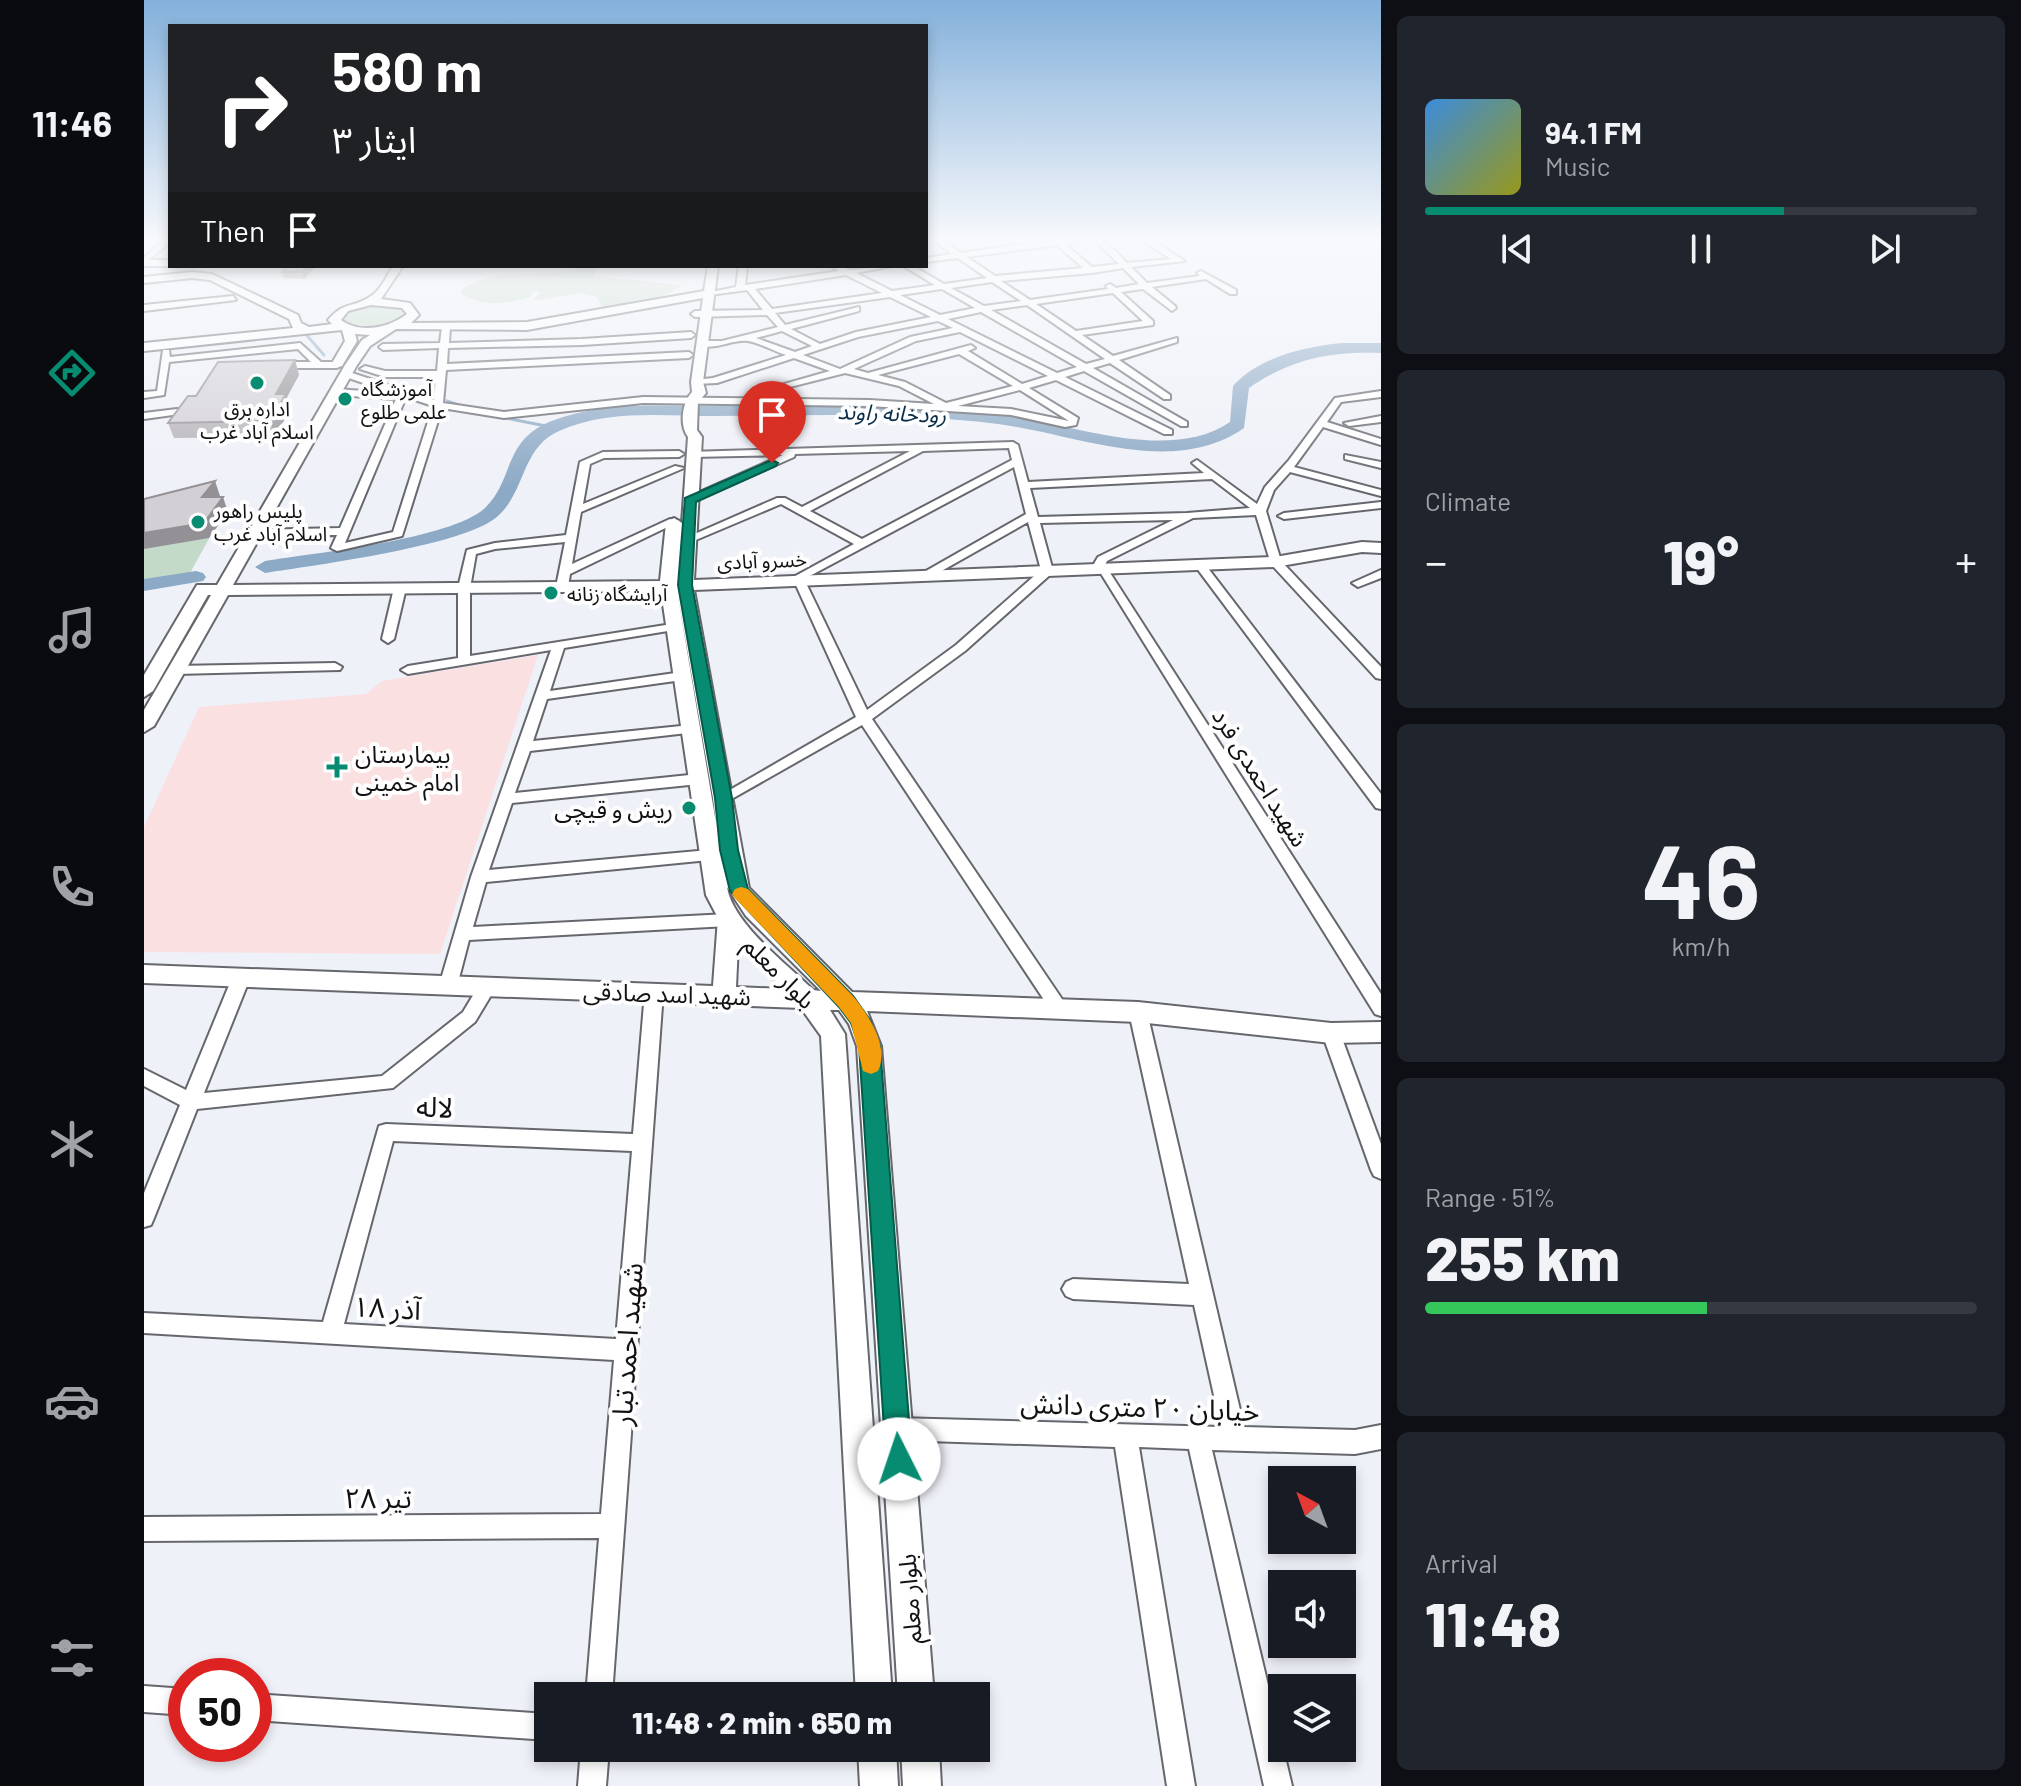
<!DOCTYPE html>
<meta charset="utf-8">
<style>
body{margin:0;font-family:Barlow,"Noto Sans Arabic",sans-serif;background:#20242c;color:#f1f3f6;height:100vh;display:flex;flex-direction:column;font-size:30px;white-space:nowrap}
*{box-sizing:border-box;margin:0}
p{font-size:26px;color:#9ea1a6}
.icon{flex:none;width:44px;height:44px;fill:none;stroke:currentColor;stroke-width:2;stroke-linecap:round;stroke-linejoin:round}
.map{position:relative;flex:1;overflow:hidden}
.panel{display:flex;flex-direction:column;gap:16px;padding:16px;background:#0d0f14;width:640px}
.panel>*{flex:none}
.hud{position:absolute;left:24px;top:24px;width:760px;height:244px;border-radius:0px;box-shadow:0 4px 12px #0003;background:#202124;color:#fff;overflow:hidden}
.needle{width:52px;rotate:319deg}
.fabs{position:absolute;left:1124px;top:1466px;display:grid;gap:16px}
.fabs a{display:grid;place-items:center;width:88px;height:88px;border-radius:0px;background:#171b24;box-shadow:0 4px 12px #0003;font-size:40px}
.speed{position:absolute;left:24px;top:1658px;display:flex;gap:16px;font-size:40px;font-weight:700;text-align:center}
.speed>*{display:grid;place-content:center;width:104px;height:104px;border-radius:50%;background:#171b24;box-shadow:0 4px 12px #0003;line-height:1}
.speed .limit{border:12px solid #d22;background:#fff;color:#111}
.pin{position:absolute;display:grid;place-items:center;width:68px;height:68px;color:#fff;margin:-82px -34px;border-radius:50% 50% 50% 0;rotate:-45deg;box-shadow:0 0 8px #0007}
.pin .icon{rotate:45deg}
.me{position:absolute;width:88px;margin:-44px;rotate:356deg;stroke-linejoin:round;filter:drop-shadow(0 0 6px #0008)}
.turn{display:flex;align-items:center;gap:28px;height:168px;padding:0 32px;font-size:36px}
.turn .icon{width:104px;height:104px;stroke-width:2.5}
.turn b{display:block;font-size:56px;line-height:68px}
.then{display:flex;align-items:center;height:76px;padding:0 32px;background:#0003;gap:16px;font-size:30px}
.big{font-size:60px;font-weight:800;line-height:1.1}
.panel .card{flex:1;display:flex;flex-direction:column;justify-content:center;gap:12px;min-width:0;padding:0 28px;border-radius:12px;background:#20242c}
.panel .dial{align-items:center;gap:0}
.dial b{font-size:104px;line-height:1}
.song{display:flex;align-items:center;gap:24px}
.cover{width:96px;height:96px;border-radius:12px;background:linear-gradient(135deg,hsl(210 70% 55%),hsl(60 70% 35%))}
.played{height:8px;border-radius:4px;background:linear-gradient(90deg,#078c71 65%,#363941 65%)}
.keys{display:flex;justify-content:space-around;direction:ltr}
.heat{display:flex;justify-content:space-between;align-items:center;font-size:44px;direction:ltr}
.charge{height:12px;border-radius:6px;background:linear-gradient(90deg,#34c759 51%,#363941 0)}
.trip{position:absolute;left:390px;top:1682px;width:456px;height:80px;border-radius:0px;background:#171b24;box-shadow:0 4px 12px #0003;font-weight:800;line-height:80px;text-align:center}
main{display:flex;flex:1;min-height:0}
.dock{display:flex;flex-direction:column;width:144px;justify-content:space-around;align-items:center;background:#090b0e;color:#9ea1a6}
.dock .icon{width:56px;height:56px}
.dock .on{color:#078c71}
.dock b{font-size:36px;color:#f1f3f6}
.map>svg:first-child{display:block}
.medical{fill:#fbe0e2}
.green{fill:#c4dac9}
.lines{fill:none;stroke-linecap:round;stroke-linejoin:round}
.stream{stroke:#8ca9c5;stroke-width:3}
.river{fill:#8ca9c5;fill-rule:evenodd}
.street-casing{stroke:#65676d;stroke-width:4}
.secondary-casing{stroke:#65676d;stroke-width:4}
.street{fill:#fff;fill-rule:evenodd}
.secondary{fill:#fff;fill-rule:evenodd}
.wall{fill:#b5b2b7}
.shaded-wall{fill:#939195}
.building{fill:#d2cfd5;stroke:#939195;stroke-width:2}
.route{fill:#078c71;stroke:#055b49;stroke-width:2}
.slow{fill:#f59e0b}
.poi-dot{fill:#078c71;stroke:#fefefe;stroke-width:3}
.labels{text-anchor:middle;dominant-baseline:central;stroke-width:8;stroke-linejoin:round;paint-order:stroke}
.far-poi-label{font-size:20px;fill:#121215;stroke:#fefefe;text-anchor:start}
.far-street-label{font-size:20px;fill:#121215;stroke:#fefefe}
.far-water-label{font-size:22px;font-style:italic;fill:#092d49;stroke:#fefefe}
.poi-label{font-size:24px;fill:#121215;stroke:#fefefe;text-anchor:start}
.street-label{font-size:24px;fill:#121215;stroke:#fefefe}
.near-street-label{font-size:28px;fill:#121215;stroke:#fefefe}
</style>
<main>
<nav class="dock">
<b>11:46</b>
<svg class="icon on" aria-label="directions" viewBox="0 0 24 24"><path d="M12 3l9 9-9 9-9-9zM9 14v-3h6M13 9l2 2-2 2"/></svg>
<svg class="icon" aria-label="music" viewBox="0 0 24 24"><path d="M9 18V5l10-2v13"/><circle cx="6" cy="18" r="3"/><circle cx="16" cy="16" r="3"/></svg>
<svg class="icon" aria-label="phone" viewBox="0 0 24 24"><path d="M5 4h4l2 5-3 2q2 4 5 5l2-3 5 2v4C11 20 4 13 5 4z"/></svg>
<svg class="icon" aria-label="climate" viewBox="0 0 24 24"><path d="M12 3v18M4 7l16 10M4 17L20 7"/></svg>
<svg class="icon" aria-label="car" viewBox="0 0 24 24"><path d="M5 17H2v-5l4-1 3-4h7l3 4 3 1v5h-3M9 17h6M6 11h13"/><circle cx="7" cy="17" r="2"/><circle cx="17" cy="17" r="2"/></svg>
<svg class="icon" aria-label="filters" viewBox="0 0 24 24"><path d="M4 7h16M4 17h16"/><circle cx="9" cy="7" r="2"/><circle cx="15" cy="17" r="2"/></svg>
</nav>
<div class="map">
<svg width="1237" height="1786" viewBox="0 0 1237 1786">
<rect width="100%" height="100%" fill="#eff1f8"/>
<!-- medical -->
<polygon class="medical" points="394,655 296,954 0,952 0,827 55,707 222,694 238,681"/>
<!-- green -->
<g class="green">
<path d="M427,266h26l-4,10 90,9 -20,11 -60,14 -6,-13 -17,-4 -41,7 -5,-1 7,-7 -9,-1 -1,6c-22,6 -50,11 -70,-4l2,-5c43,-23 73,-7 113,-19z"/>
<polygon points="235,304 256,307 261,311 260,316 230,327 200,322 198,317 211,308"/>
<polygon points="67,535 46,573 0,582 0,546"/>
</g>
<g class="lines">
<!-- stream -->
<g class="stream">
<polyline points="159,331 180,355"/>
<polyline points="303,401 321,407"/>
<polyline points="341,414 407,427"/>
</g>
<!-- river -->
<g class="river">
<path d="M1197,343h40v10c-51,-2 -90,6 -132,35l-5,40c-72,50 -168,6 -246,-4 -56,-7 -112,-9 -169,-9 -38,0 -76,1 -114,1 -51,0 -108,-7 -156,15 -38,17 -33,60 -61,85 -33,30 -183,49 -233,57l-10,-6 10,-6c49,-8 189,-22 221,-54 28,-28 17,-65 63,-85 52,-21 108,-16 162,-16 44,0 88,-2 132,-1 53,0 105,3 157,9 69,9 168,50 230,8l3,-36c26,-29 71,-39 108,-43z"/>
<polygon points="52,571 59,573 62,577 59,581 0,591 0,579"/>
</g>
<defs>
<g id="street">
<polygon points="20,239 26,239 26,242 0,264 0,258"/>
<path d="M787,239h9l21,14 94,-14h34l-24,5 27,23 27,-3 -25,-25h9l24,24 44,-4 -31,-20h10l35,22 -54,6 16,16 53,-7 -3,-3 4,-2 35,19v4h-6l-24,-15 -54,8 23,19 1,2 -4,3 -29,-22 -22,3 32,29v4l-71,10 31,21 64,-18v4l-58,18 51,35v4h-6l-54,-36 -17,5 94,54v4h-6l-97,-55 -19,6 107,53v4h-8l-108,-54 -27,8 49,30 -2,7 -11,2 -54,-12 -142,-9 -226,-3 -139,15 -62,-10 -40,128 -65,15 -6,-3 6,-13 -84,1 -6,-3 6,-3 87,-2 56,-129 -60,-4 -5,-3 5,-3 56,4 -49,-17v-4l3,-1 88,29 2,-23h-51l-25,-8 5,-3 20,5h52l2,-23 -56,2 -4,-3 4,-3 57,-1 2,-16 4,-3 4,3 -1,16 133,-4 109,-7 4,3 -4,3 -109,7 -134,3 -1,16 242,-12 4,3 -4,3 -243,12 -3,33 61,9 139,-15 226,3 65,4 -35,-18 -54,-13 -75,19v-4l60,-17 -36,-13 -77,25 -23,1v-4l19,-2 73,-23c-12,-4 -26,-12 -38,-14 -17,-2 -34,11 -51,3l4,-3h21l56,-14 -11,-12 -72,2 -4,-3 4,-3 68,-1 -16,-20 -37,5 -4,-2 30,-6 3,-21h8l-2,19 94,-14 -8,-5h10l8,4 44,-4 -37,7 36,18 43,-6 -32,-19h10l31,18 43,-6 -29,-20 -32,4v-4l26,-4zM913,245l26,23 -88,8 -28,-19zM979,268l16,16 -23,4 -6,-4 -4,2 2,3 -78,11 -29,-19 91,-8zM702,275l36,18 -110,16 -17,-20zM848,282l29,19 -37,5 -33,-18zM798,289l33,19 -35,7 -40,-20zM969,293l30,28 -67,10 -40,-27zM746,297l41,20 -75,15 -36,12 -29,-15 68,-18v-4l-74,18 -10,-12zM883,305l78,54 -19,5 -95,-54zM837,312l96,55 -20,6 -109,-54zM794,321l15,7 -43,9 -70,32 -37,-14 55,-18zM638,331l30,15 -17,6 -39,-14zM816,332l88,44 -26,8 -54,-33 7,-3 -4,-3 -103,28 -14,-4 62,-28zM815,354l54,32 -67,17 -41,-21 -27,-7zM876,390l49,31 -58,-12 -53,-3zM262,397l27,9 -40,126 -48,11z"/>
<polygon points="89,296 92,300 0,311 0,305"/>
<polygon points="156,343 177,362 193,362 198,365 193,368 131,368 126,365 131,362 167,362 154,349 25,362 20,395 0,398 0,392 13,391 19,350 25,350 26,357"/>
<path d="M1237,391v6l-40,5 -14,20 54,17v6l-58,-18 -29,40 87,23v6l-91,-24 -16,18 -8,21 15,50 100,106v12l-5,-1 -105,-114 -15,-49 -63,3 -86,43 -2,4 276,429v22l-6,-2 -275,-442 -9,-3 7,-12 75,-37 -133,3 13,48 -2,3 -86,77 -93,68 194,286 3,5 -3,5 -6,2 -6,-2 -192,-290 -134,76 -5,2 -7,-5 140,-81 -61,-134 -7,-3 66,-36 -73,-40 -90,38 -10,-2 96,-42h8l17,9 108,-56 -115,3 -1,3 -104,46 -5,-3 1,-2 97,-43 -91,2 -5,-3 1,-2 325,-10 5,3 10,37 176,-9 -12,-10 5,-3 60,44 8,-17 24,-27 46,-62zM865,448l3,12 -150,79 -52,-28 113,-60zM870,467l12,47 -107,61 2,3h8l99,-56 13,48 -85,75 -89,65 -63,-131zM1068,479l38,29 -63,5 -149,4 -8,-29z"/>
<polygon points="33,409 38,412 36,414 0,419 0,413"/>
<polygon points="1237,416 1237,422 1205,426 1200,423"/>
<polygon points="459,452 535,451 540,454 535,457 460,458 446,464 439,504 531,466 540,468 437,512 428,564 526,519 536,521 426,574 424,587 418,591 412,587 421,542 351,549 332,554 326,588 326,656 534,623 536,626 530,630 420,648 406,691 538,672 545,676 538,680 403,699 389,741 547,725 554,729 552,732 386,751 371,793 555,774 562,779 555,784 368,803 345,870 565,850 573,855 565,860 342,882 329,927 584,914 590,916 592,920 590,924 584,926 325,940 313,986 310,991 298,991 295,986 327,877 407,650 264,674 257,670 264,666 314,658 314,588 323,550 351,543 422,535 436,462"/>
<polygon points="1201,455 1237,462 1237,468 1201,459"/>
<polygon points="1237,502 1237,508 1140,519 1134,516 1140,513"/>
<polygon points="1056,561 1060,563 1237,794 1237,809 1232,808 1052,567 1050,565"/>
<polygon points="1237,570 1237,578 1214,587 1208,583"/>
<polygon points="256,584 262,588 250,639 244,643 238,639 250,588"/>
<polygon points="191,663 198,667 196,670 32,674 25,670 32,666"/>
<polygon points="97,971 103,973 106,978 60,1093 238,1076 319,1012 337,982 349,982 352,987 331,1022 249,1088 53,1109 10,1218 7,1225 0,1227 0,1193 36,1105 0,1086 0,1069 42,1090 88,978 91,973"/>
<path d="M510,985l6,2 3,5 -51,704h-26l13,-158 -455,3v-24l457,-3 13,-154 -470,-27v-20l179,9 56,-196 7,-2 247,10 12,-142 3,-5zM249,1141l239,10 -16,188 -272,-15z"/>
<polygon points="994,1005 1000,1007 1003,1012 1100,1427 1211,1430 1237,1425 1237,1449 1211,1454 1068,1450 1148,1786 1120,1786 1045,1449 995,1447 1051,1786 1023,1786 971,1447 753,1440 745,1437 742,1429 745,1421 753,1418 1077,1427 1050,1305 929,1299 922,1296 918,1289 922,1282 929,1279 1045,1284 985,1012 988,1007"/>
<polygon points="1187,1026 1193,1028 1196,1033 1237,1144 1237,1179 1230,1176 1227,1170 1178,1033 1181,1028"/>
<polygon points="0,1686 42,1689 42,1715 0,1712"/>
<polygon points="110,1694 404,1714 404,1740 110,1720"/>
<polygon points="437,1748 465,1748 462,1786 434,1786"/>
</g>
<g id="secondary">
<polygon points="0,260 26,260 27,266 0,266"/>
<path d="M249,266h10l-22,33 29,4 9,12 -8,8 116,-1 177,-31 4,-25h10l-15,116 3,11 -8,9 -1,28 5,7 -8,143 581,-23 87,-15 19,1v10l-19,-1 -87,15 -581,23 55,298 103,104 286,10 193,21 50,-1v20l-50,1 -193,-21 -271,-11 14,35 53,650h-36l-41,-650 -8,-22 -10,-14h-9l15,24 47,662h-36l-35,-660 -20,-28 -657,-25v-18l569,21 5,-68 -12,-23 -45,-304 -433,4 -74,131 -10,6v-22l67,-115h-3l-55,96 -9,6v-22l53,-90h20l128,-220 17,-25 8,-5 -15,-1 2,7 -15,25 -4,1 -6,-4 13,-22 -3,-11 -198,21v-8l149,-15 -4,-9 -79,-39 -18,-2 -48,5v-6l48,-5 20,2 86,41 3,8 8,4 23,-3 -4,-4c15,-18 23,-12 40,-22 12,-6 18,-21 25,-32zM559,298l-12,84 1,10c-10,11 -13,33 -4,45l-6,86 -8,-5 -8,5 -6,58 -427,4 124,-220 13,-19 26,-17 131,1zM227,305l31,3 5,6c-18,14 -47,20 -66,6l7,-9zM533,591l36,207 3,25zM583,887l19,29 75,75 -8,-1c-26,-26 -80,-66 -86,-103zM594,944l45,45 -47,-2z"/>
<polygon points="714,1748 752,1748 754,1786 716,1786"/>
<polygon points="757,1748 795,1748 797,1786 759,1786"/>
</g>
</defs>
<!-- street casing -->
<use href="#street" class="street-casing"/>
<!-- secondary casing -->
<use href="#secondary" class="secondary-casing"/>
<!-- street -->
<use href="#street" class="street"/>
<!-- secondary -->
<use href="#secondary" class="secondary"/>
</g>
<!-- wall -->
<g class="wall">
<polygon points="144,266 172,266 160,279 140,278 138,272"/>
<polygon points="151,360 155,375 143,397 146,409 131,437 30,438 24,423 52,396"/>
</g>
<!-- shaded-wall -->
<g class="shaded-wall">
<polygon points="164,266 172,266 160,279 158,272"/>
<polygon points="151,360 155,375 143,397 146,409 131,437 126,421 132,394"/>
<polygon points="71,481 76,496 64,512 58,497"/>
<polygon points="79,497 84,512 65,538 0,549 0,533"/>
</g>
<!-- building -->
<g class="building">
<polygon points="144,266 164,266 158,272 138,272"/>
<polygon points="151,360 132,394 142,394 126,421 24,423 44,396 52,396 74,362"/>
<polygon points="71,481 58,497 79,497 60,523 0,533 0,499"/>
</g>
<!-- sky -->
<linearGradient id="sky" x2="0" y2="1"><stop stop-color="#83b0da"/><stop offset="0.49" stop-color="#f8f9fc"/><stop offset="1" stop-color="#f8f9fc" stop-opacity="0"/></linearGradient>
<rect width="1237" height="489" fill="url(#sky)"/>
<!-- route -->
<polygon class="route" points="628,460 634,463 632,466 552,502 548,585 588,798 594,850 604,889 709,996 726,1020 736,1046 768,1459 765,1468 755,1472 746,1468 742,1459 715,1046 707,1023 695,1007 586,891 576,850 571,798 534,585 541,498"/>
<!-- slow -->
<path class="slow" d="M597,887l7,2 105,107c15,18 37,51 25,75l-7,3 -8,-3 -12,-48 -12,-16 -104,-109 -3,-4 3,-5z"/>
<!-- markers -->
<g class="poi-dot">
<circle cx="113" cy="383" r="8"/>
<circle cx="201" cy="399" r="8"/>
<circle cx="54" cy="522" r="8"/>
<circle cx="407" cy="593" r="8"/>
<path d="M189 755h8v8h8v8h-8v8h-8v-8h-8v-8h8z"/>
<circle cx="545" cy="808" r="8"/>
</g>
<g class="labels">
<!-- far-poi labels -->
<g class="far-poi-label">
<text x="217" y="388">آموزشگاه<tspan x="217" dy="23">علمی طلوع</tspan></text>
<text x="113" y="408" text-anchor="middle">اداره برق<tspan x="113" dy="23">اسلام آباد غرب</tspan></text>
<text x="70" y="510">پلیس راهور<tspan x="70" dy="23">اسلام آباد غرب</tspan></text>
<text x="423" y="593">آرایشگاه زنانه</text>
</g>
<!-- far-street labels -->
<g class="far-street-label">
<text transform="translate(618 560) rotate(-2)">خسرو آبادی</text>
</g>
<!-- far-water labels -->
<g class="far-water-label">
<text transform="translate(748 412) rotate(2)">رودخانه راوند</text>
</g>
<!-- poi labels -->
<g class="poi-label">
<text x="211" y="753">بیمارستان<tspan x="211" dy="28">امام خمینی</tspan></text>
<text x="529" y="808" text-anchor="end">ریش و قیچی</text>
</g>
<!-- street labels -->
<g class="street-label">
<text transform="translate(1117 777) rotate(58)">شهید احمدی فرد</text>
<text transform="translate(636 972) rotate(45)">بلوار معلم</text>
<text transform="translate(523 993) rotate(2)">شهید اسد صادقی</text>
<text transform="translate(765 1599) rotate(-94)">بلوار معلم</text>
</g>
<!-- near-street labels -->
<g class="near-street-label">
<text transform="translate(291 1106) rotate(3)">لاله</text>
<text transform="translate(243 1307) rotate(3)">۱۸ آذر</text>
<text transform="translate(482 1344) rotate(-86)">شهید احمد تبار</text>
<text transform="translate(996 1406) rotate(2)">خیابان ۲۰ متری دانش</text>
<text x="234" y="1497">۲۸ تیر</text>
</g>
</g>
</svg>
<div class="fabs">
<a><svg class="needle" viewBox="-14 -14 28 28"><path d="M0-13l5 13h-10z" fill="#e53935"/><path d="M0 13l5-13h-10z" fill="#9ea1a6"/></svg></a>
<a><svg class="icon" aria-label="sound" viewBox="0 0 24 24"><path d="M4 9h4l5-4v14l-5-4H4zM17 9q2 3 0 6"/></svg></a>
<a><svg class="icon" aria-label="layers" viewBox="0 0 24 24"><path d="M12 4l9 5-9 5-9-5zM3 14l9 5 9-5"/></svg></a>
</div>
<div class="speed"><div class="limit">50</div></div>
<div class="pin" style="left:628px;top:463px;background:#d93025"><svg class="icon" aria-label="arrive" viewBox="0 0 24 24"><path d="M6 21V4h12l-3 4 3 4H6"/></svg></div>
<svg class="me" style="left:755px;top:1459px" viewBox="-20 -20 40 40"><circle r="19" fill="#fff"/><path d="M0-13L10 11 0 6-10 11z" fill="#078c71"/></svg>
<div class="trip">11:48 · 2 min · 650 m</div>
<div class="hud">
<div class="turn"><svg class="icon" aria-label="right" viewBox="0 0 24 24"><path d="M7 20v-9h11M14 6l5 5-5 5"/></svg><div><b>580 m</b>ایثار ۳</div></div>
<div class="then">Then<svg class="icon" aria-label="arrive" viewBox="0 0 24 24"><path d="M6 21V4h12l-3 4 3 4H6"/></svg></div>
</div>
</div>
<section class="panel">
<div class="card">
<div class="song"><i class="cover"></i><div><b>94.1 FM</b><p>Music</p></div></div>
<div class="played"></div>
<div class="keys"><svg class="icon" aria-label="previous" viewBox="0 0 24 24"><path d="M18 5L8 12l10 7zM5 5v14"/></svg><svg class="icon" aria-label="pause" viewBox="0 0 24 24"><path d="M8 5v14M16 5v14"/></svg><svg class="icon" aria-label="next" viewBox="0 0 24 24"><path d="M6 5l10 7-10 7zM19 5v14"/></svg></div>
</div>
<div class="card"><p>Climate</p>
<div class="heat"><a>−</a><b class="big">19°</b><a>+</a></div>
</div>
<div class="card dial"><b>46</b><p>km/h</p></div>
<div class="card"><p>Range · 51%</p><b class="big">255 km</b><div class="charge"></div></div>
<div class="card"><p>Arrival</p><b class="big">11:48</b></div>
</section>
</main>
